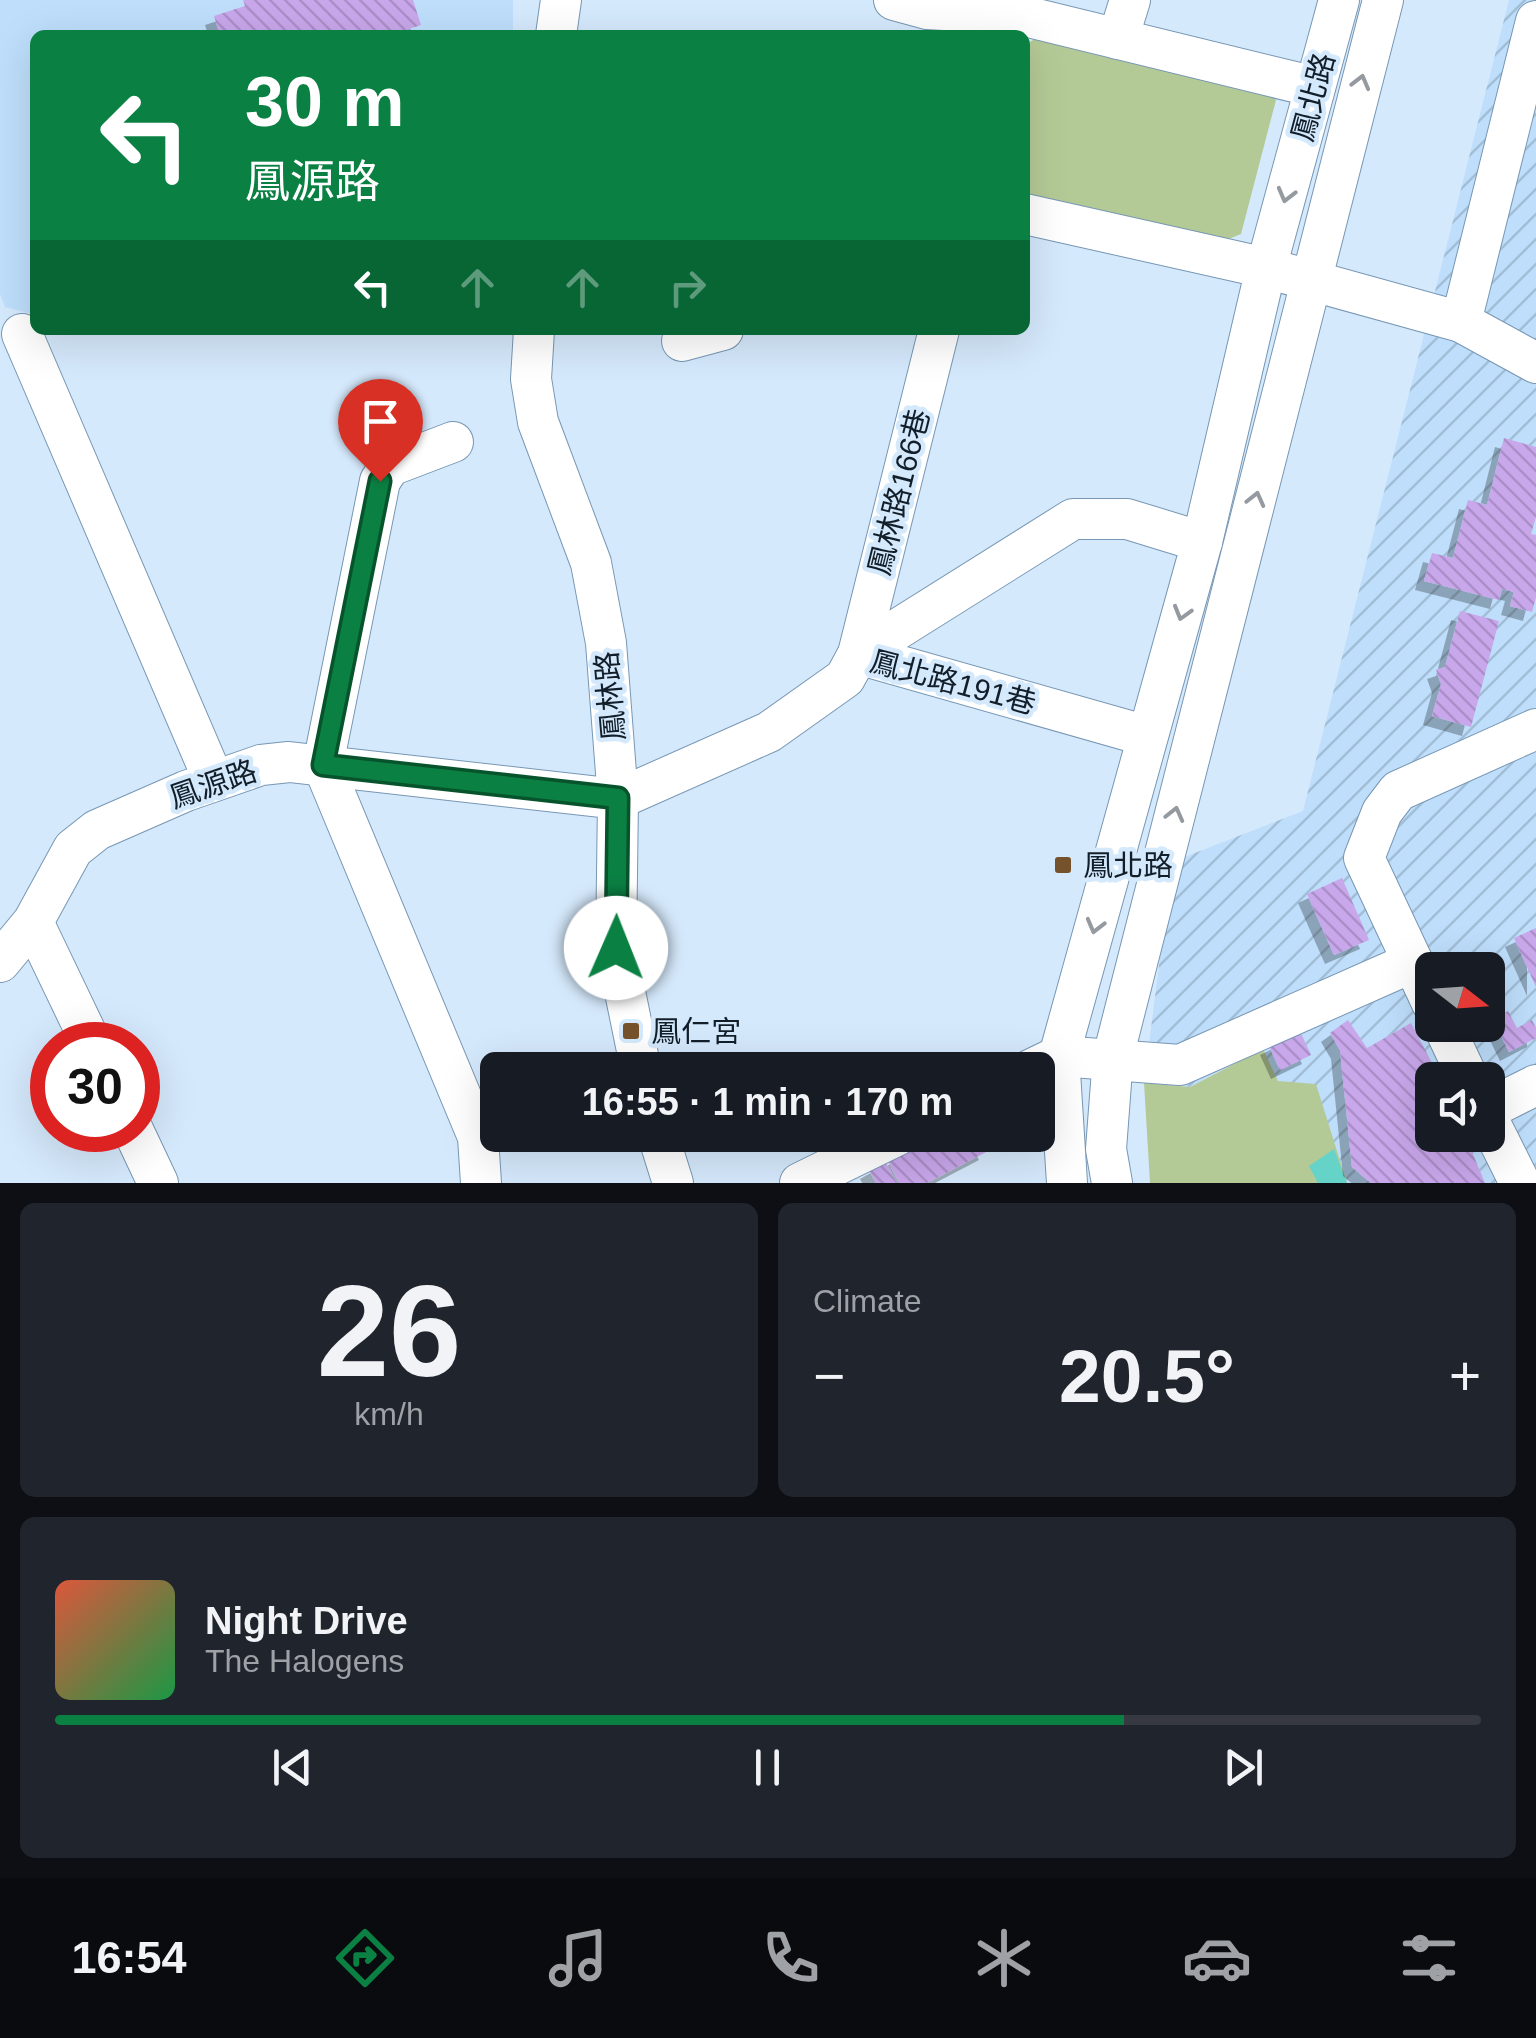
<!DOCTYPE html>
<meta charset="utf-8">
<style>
body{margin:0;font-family:Helvetica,"Noto Sans TC",sans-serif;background:#20242c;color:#f1f3f6;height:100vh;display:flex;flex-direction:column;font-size:38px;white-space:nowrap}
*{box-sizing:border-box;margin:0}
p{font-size:32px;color:#9ea1a6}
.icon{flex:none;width:55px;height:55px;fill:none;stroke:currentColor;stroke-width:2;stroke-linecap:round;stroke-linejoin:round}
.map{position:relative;height:1183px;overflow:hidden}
.sheet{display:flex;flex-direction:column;gap:20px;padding:20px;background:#0d0f14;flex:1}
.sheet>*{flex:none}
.top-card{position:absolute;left:30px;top:30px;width:1000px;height:305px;border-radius:15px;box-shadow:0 10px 40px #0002;background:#0b8043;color:#fff;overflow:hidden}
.needle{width:65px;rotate:107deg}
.tools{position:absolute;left:1415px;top:952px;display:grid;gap:20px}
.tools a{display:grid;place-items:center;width:90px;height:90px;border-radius:15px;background:#171b24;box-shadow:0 10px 40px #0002;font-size:50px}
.speed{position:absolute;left:30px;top:1022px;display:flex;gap:20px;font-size:50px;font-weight:700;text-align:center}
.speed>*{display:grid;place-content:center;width:130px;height:130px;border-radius:50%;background:#171b24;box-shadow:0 10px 40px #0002;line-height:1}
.speed .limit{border:15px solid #d22;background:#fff;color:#111}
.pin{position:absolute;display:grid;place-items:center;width:85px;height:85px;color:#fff;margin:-102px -42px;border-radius:50% 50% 50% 0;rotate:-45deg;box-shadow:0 0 10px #0007}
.pin .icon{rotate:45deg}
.me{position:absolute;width:110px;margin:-55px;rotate:1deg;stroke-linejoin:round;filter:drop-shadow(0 0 8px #0008)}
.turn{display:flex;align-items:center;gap:35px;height:210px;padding:0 50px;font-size:45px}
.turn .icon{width:130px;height:130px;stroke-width:2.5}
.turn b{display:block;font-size:70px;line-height:85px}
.lanes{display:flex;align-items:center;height:95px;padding:0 50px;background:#0003;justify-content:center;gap:50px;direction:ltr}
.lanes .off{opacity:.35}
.big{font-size:75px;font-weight:700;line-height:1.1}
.sheet .widget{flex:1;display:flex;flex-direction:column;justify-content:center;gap:15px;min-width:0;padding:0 35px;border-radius:15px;background:#20242c}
.sheet .dial{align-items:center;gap:0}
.dial b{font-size:130px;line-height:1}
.song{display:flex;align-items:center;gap:30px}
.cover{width:120px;height:120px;border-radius:15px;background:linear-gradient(135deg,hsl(10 70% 55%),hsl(140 70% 35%))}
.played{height:10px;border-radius:5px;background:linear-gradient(90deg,#0b8043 75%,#363941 75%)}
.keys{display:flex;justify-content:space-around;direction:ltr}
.heat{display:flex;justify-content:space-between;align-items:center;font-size:55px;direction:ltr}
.sheet .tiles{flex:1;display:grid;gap:20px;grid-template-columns:1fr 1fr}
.widget:last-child{grid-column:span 2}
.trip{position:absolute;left:480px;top:1052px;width:575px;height:100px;border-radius:15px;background:#171b24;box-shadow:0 10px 40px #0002;font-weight:700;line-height:100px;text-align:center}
.tabs{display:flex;height:160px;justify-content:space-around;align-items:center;background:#090b0e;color:#9ea1a6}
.tabs .icon{width:70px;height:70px}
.tabs .on{color:#0b8043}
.tabs b{font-size:45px;color:#f1f3f6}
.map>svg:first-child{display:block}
.built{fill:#bedefb}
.industrial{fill:url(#industrial-furrows);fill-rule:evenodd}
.park{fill:#b4ca96}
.water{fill:#66d3c9}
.building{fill:url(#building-back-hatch);filter:url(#shadow)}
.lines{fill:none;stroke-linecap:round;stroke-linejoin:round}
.minor-casing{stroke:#7797b4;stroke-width:42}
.minor{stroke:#fff;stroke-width:40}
.oneway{stroke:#949a9f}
.route-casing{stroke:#07532c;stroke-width:25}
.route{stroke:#0b8043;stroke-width:18}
.poi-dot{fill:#76522c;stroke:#d5e9fc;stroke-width:4}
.labels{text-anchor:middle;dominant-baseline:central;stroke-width:9;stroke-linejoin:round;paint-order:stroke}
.street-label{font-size:30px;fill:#121f2a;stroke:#d5e9fc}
.poi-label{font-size:30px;fill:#121f2a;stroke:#d5e9fc;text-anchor:start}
</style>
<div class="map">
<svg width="1536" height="1183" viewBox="0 0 1536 1183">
<defs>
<pattern id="industrial-furrows" width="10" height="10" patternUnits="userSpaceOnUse" patternTransform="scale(2.5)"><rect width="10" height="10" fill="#bedefb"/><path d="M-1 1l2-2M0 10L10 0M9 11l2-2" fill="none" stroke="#a2bed7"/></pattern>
<pattern id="building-back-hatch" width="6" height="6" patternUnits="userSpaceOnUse" patternTransform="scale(2.5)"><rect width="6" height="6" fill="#c9a7eb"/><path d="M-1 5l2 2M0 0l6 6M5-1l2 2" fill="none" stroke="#ac8fca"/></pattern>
<filter id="shadow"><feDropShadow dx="-9" dy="9" stdDeviation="0" flood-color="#0004"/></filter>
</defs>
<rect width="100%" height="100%" fill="#d5e9fc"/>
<!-- built -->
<polygon class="built" points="0,0 513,0 513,35 35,35 32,314 5,307 0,294"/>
<!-- industrial -->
<path class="industrial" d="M1509,0h27v1183h-189l-13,-34 -56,-68 -16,-32 -72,38 -46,-4 17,-133 21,-92 121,-47zM1432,970h56v55h-56zM1432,1080h56v55h-56z"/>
<!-- park -->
<g class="park">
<polygon points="1045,32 1259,83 1276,100 1241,234 1219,243 1025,200 1025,63 1030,42"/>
<polygon points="1263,1049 1278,1081 1316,1084 1347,1183 1150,1183 1144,1083 1190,1087"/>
</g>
<!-- water -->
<polygon class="water" points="1334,1149 1347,1183 1318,1183 1309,1166"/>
<!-- building -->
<g class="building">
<polygon points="243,0 413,0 421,25 391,35 220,35 214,16 245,6"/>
<polygon points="1504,438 1536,447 1536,517 1531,534 1536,535 1536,597 1532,612 1510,606 1514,592 1502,589 1499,600 1424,581 1432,553 1453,558 1468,500 1487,505"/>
<polygon points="1460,611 1499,621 1471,727 1432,716 1441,684 1436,670 1445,667"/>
<polygon points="1342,878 1369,940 1334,955 1307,894"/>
<polygon points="1536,928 1536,987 1514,938"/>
<polygon points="1508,1011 1517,1028 1532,1020 1536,1028 1536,1038 1509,1052 1493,1019"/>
<polygon points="1348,1020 1367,1048 1411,1023 1441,1080 1432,1080 1432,1135 1465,1135 1485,1183 1371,1183 1352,1167 1340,1050 1330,1033"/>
<polygon points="1300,1031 1311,1055 1280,1070 1269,1046"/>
<polygon points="938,1135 979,1135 988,1151 927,1183 899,1183 888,1161"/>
<polygon points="885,1161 897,1183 876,1183 869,1170"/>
</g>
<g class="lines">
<defs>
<g id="minor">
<polyline points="894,0 927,9 1016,14 1315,87"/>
<polyline points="556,35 561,0"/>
<polyline points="1118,39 1130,0"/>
<polyline points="1025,214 1266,268 1461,322 1536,21"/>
<polyline points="1461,322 1536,363"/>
<polyline points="534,330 531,379 538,422 591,563 606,643 618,799 616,948 641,1070"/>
<polyline points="22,334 214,781"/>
<polyline points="682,341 723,330"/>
<polyline points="453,442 390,466 380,481 323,765 478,1137 481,1183"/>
<polyline points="858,654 1073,519 1127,519 1202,542"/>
<polyline points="858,654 1147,736"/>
<polyline points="33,922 92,1045"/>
<polyline points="0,962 33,922 73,849 97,830 186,791 261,765 289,762 618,799 769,732 845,678 858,654 939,330"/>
<polyline points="1432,1003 1364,858 1382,812 1398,791 1536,729"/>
<polyline points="1443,1025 1469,1080"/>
<polyline points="1030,1070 1059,1056 1180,1065 1413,962"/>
<polyline points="1488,1109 1536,1085"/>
<polyline points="1488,1119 1520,1183"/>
<polyline points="133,1130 158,1183"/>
<polyline points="658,1135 673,1183"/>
<polyline points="800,1183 898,1135"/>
<polyline points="1067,1183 1059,1056 1202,542 1266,268 1339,0"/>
<polyline points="1112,1183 1106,1149 1113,1057 1383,0"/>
</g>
</defs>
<!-- minor casing -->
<use href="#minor" class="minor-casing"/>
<!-- minor -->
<use href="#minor" class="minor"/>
</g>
<!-- one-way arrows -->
<defs><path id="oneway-chevron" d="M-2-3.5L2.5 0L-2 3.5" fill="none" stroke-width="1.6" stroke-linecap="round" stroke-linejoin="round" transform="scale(2.5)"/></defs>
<g class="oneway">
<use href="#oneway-chevron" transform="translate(1361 82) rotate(-75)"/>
<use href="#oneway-chevron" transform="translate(1286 195) rotate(105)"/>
<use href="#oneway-chevron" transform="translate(1256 499) rotate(-76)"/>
<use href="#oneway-chevron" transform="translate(1182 613) rotate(106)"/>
<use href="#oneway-chevron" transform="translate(1175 814) rotate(-76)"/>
<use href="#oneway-chevron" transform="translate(1095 926) rotate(105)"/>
</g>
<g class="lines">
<defs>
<polyline id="route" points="380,481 323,765 618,798 616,948"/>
</defs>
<!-- route casing -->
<use href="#route" class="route-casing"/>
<!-- route -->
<use href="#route" class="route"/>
</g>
<!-- markers -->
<g class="poi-dot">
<rect x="1053" y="855" width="20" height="20" rx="5"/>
<rect x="621" y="1021" width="20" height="20" rx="5"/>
</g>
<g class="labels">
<!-- street labels -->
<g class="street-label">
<text transform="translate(1313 97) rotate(-75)">鳳北路</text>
<text transform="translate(899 492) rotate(-76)">鳳林路166巷</text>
<text transform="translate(953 682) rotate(15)">鳳北路191巷</text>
<text transform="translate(610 696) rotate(-95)">鳳林路</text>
<text transform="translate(213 784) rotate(-19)">鳳源路</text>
</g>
<!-- poi labels -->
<g class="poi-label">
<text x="1083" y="865">鳳北路</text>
<text x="651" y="1031">鳳仁宮</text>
</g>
</g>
</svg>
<div class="tools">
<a><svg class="needle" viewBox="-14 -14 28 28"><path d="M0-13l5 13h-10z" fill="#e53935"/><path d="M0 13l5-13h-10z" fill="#9ea1a6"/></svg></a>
<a><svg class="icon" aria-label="sound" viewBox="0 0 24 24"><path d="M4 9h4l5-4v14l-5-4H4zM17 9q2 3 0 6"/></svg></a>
</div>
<div class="speed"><div class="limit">30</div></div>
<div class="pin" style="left:380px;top:481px;background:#d93025"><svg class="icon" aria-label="arrive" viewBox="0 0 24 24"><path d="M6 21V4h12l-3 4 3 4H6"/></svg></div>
<svg class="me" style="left:616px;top:948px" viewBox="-20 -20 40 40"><circle r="19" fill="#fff"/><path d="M0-13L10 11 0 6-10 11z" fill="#0b8043"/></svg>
<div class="trip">16:55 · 1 min · 170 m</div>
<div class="top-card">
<div class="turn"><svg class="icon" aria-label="left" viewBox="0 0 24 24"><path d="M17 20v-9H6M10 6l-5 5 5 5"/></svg><div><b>30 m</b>鳳源路</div></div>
<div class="lanes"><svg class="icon" aria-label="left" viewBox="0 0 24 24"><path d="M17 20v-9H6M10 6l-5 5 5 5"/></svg><svg class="icon off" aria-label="ahead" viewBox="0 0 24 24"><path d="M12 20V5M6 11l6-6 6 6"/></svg><svg class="icon off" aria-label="ahead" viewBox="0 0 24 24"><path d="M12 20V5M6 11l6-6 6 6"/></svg><svg class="icon off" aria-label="right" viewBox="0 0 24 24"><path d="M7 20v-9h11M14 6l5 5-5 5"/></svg></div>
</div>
</div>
<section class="sheet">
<div class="tiles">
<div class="widget dial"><b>26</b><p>km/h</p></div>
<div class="widget"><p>Climate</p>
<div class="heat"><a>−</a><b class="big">20.5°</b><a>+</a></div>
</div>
<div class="widget">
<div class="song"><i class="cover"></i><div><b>Night Drive</b><p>The Halogens</p></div></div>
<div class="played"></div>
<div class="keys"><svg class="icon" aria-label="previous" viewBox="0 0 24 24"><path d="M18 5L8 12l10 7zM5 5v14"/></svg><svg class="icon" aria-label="pause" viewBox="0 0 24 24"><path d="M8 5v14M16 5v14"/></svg><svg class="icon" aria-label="next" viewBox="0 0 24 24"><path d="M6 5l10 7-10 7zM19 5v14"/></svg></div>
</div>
</div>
</section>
<nav class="tabs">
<b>16:54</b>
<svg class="icon on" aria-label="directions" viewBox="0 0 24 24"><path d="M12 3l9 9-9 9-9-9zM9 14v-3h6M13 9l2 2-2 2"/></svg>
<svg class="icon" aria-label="music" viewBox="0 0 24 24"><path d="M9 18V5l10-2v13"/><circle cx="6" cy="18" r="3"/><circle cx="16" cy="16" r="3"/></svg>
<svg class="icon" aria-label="phone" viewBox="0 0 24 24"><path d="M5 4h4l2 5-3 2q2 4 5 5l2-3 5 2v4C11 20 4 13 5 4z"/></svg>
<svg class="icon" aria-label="climate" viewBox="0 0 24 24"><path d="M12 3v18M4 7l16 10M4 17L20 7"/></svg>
<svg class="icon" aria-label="car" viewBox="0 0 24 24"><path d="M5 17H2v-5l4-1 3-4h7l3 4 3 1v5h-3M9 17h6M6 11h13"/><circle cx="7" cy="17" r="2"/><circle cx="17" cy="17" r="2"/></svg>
<svg class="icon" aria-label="filters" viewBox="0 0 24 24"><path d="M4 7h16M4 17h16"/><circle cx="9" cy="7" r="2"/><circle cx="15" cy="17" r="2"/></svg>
</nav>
